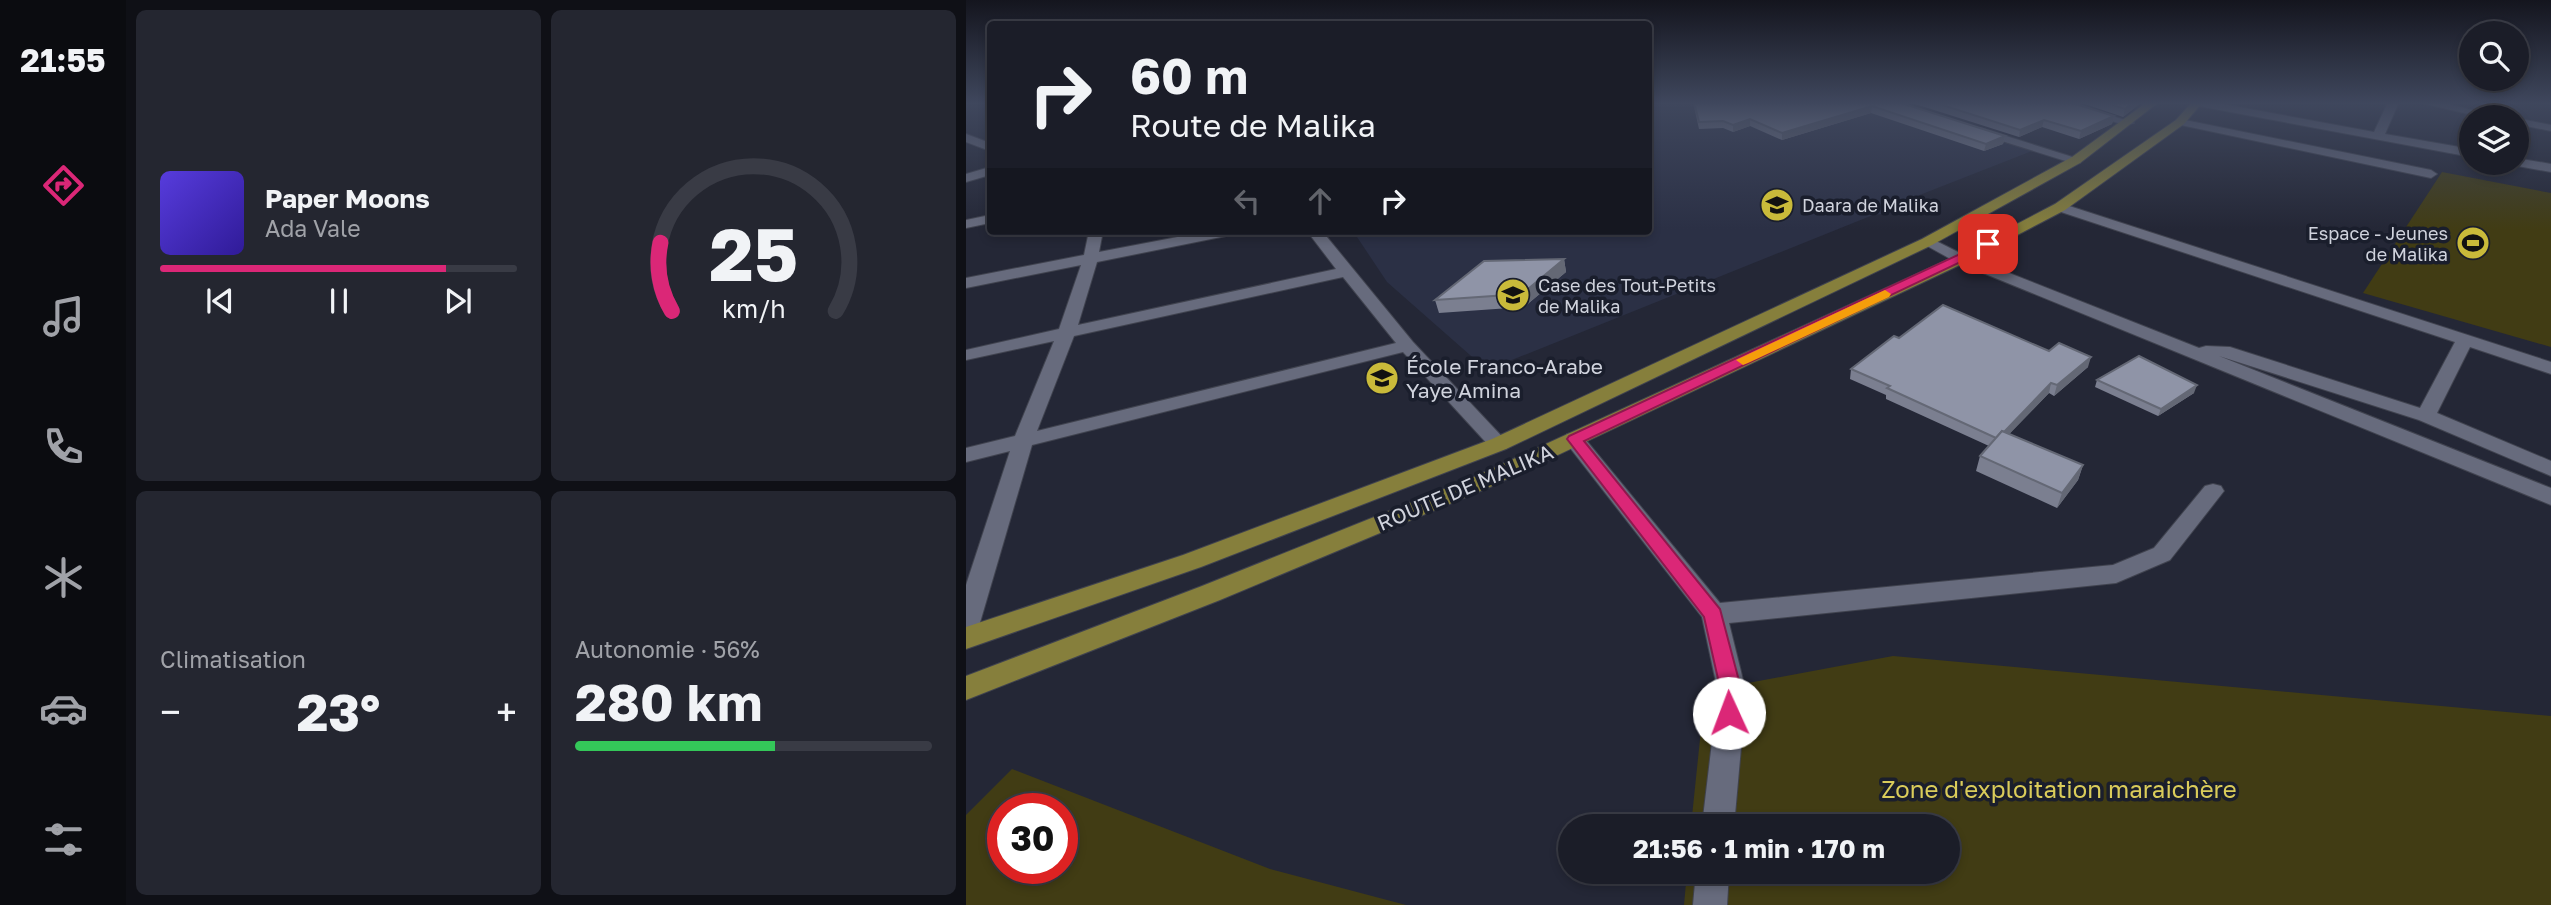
<!DOCTYPE html>
<html lang="fr">
<meta charset="utf-8">
<style>
body{margin:0;font-family:"Golos Text",sans-serif;background:#242630;color:#f1f3f6;height:100vh;display:flex;flex-direction:column;font-size:26px;white-space:nowrap}
*{box-sizing:border-box;margin:0}
p{font-size:23px;color:#a0a2a8}
.icon{flex:none;width:38px;height:38px;fill:none;stroke:currentColor;stroke-width:2;stroke-linecap:round;stroke-linejoin:round}
.map{position:relative;flex:1;overflow:hidden}
.side{display:flex;flex-direction:column;gap:10px;padding:10px;background:#0f1016;width:840px}
.side>*{flex:none}
.guide{position:absolute;left:21px;top:21px;width:665px;height:214px;border-radius:7px;box-shadow:0 4px 10px #0003,0 0 0 2px #393b45;background:#1b1d28;color:#f1f3f6;overflow:hidden}
.buttons{position:absolute;left:1493px;top:21px;display:grid;gap:14px}
.buttons a{display:grid;place-items:center;width:70px;height:70px;border-radius:50%;background:#1b1d28;box-shadow:0 4px 10px #0003,0 0 0 2px #393b45;font-size:35px}
.speed{position:absolute;left:21px;top:793px;display:flex;gap:14px;font-size:35px;font-weight:700;text-align:center}
.speed>*{display:grid;place-content:center;width:91px;height:91px;border-radius:50%;background:#1b1d28;box-shadow:0 4px 10px #0003,0 0 0 2px #393b45;line-height:1}
.speed .limit{border:10px solid #d22;background:#fff;color:#111}
.pin{position:absolute;display:grid;place-items:center;width:60px;height:60px;color:#fff;margin:-30px;border-radius:14px;box-shadow:0 4px 10px #0006}
.me{position:absolute;width:77px;margin:-38px;rotate:358deg;stroke-linejoin:round;filter:drop-shadow(0 0 5px #0008)}
.turn{display:flex;align-items:center;gap:24px;height:147px;padding:0 28px;font-size:32px}
.turn .icon{width:91px;height:91px;stroke-width:2.5}
.turn b{display:block;font-size:49px;line-height:60px}
.lanes{display:flex;align-items:center;height:66px;padding:0 28px;background:#0003;justify-content:center;gap:35px;direction:ltr}
.lanes .off{opacity:.35}
.big{font-size:52px;font-weight:700;line-height:1.1}
.side .card{flex:1;display:flex;flex-direction:column;justify-content:center;gap:10px;min-width:0;padding:0 24px;border-radius:10px;background:#242630}
.side .dial{align-items:center;gap:0}
.dial svg{height:182px;overflow:visible;fill:none;stroke:#393b45;stroke-width:7;stroke-linecap:round;text-anchor:middle}
.dial text{fill:#f1f3f6;stroke:none}
.song{display:flex;align-items:center;gap:21px}
.cover{width:84px;height:84px;border-radius:10px;background:linear-gradient(135deg,hsl(250 70% 55%),hsl(250 70% 35%))}
.played{height:7px;border-radius:4px;background:linear-gradient(90deg,#db2777 80%,#393b45 80%)}
.keys{display:flex;justify-content:space-around;direction:ltr}
.heat{display:flex;justify-content:space-between;align-items:center;font-size:38px;direction:ltr}
.charge{height:10px;border-radius:5px;background:linear-gradient(90deg,#34c759 56%,#393b45 0)}
.side .tiles{flex:1;display:grid;gap:10px;grid-template-columns:repeat(2,1fr)}
.trip{position:absolute;left:592px;top:814px;width:402px;height:70px;border-radius:35px;background:#1b1d28;box-shadow:0 4px 10px #0003,0 0 0 2px #393b45;font-weight:700;line-height:70px;text-align:center}
main{display:flex;flex:1;min-height:0}
.tabs{display:flex;flex-direction:column;width:126px;justify-content:space-around;align-items:center;background:#0b0c10;color:#a0a2a8}
.tabs .icon{width:49px;height:49px}
.tabs .on{color:#db2777}
.tabs b{font-size:32px;color:#f1f3f6}
.map>svg:first-child{display:block}
.built{fill:#2b3045}
.green{fill:#413c14;fill-rule:evenodd}
.lines{fill:none;stroke-linecap:round;stroke-linejoin:round}
.minor-casing{stroke:#40434f;stroke-width:2}
.major-casing{stroke:#40434f;stroke-width:2}
.minor{fill:#676b7d;fill-rule:evenodd}
.major{fill:#867f3c;fill-rule:evenodd}
.wall{fill:#7b7f90}
.shaded-wall{fill:#646875}
.building{fill:#8f94a7;stroke:#646875;stroke-width:2}
.route{fill:#db2777;stroke:#8e194d;stroke-width:2}
.slow{fill:#f59e0b}
.labels{text-anchor:middle;dominant-baseline:central;stroke-width:7;stroke-linejoin:round;paint-order:stroke}
.far-poi-label{font-size:18px;fill:#d0d3dd;stroke:#1a1e2c;text-anchor:start}
.poi-label{font-size:21px;fill:#d0d3dd;stroke:#1a1e2c;text-anchor:start}
.street-label{font-size:21px;fill:#d0d3dd;stroke:#1a1e2c}
.near-park-label{font-size:24px;fill:#dacc5a;stroke:#1a1e2c}
</style>
<main>
<nav class="tabs">
<b>21:55</b>
<svg class="icon on" aria-label="directions" viewBox="0 0 24 24"><path d="M12 3l9 9-9 9-9-9zM9 14v-3h6M13 9l2 2-2 2"/></svg>
<svg class="icon" aria-label="music" viewBox="0 0 24 24"><path d="M9 18V5l10-2v13"/><circle cx="6" cy="18" r="3"/><circle cx="16" cy="16" r="3"/></svg>
<svg class="icon" aria-label="phone" viewBox="0 0 24 24"><path d="M5 4h4l2 5-3 2q2 4 5 5l2-3 5 2v4C11 20 4 13 5 4z"/></svg>
<svg class="icon" aria-label="climate" viewBox="0 0 24 24"><path d="M12 3v18M4 7l16 10M4 17L20 7"/></svg>
<svg class="icon" aria-label="car" viewBox="0 0 24 24"><path d="M5 17H2v-5l4-1 3-4h7l3 4 3 1v5h-3M9 17h6M6 11h13"/><circle cx="7" cy="17" r="2"/><circle cx="17" cy="17" r="2"/></svg>
<svg class="icon" aria-label="filters" viewBox="0 0 24 24"><path d="M4 7h16M4 17h16"/><circle cx="9" cy="7" r="2"/><circle cx="15" cy="17" r="2"/></svg>
</nav>
<section class="side">
<div class="tiles">
<div class="card">
<div class="song"><i class="cover"></i><div><b>Paper Moons</b><p>Ada Vale</p></div></div>
<div class="played"></div>
<div class="keys"><svg class="icon" aria-label="previous" viewBox="0 0 24 24"><path d="M18 5L8 12l10 7zM5 5v14"/></svg><svg class="icon" aria-label="pause" viewBox="0 0 24 24"><path d="M8 5v14M16 5v14"/></svg><svg class="icon" aria-label="next" viewBox="0 0 24 24"><path d="M6 5l10 7-10 7zM19 5v14"/></svg></div>
</div>
<div class="card dial"><svg viewBox="0 0 100 80">
<path d="M14 69A42 42 0 1 1 86 69"/>
<path d="M14 69A42 42 0 0 1 9 39" stroke="#db2777"/>
<text x="50" y="56" font-size="32" font-weight="700">25</text>
<text x="50" y="72" font-size="11">km/h</text>
</svg></div>
<div class="card"><p>Climatisation</p>
<div class="heat"><a>−</a><b class="big">23°</b><a>+</a></div>
</div>
<div class="card"><p>Autonomie · 56%</p><b class="big">280 km</b><div class="charge"></div></div>
</div>
</section>
<div class="map">
<svg width="1585" height="905" viewBox="0 0 1585 905">
<rect width="100%" height="100%" fill="#242736"/>
<!-- built -->
<polygon class="built" points="683,102 915,102 1066,151 946,198 934,212 907,215 521,370 421,282 387,231 682,231"/>
<!-- green -->
<g class="green">
<polygon points="1476,172 1585,193 1585,347 1397,293"/>
<polygon points="927,656 1585,716 1585,905 718,905 721,872 982,872 982,826 725,826 739,691"/>
<path d="M46,769l258,100 136,36h-440v-90zM37,808h59v60h-59z"/>
</g>
<g class="lines">
<defs>
<g id="minor">
<polygon points="1087,102 1104,102 1168,123 1158,125"/>
<polygon points="1246,102 1408,132 1422,102 1433,102 1419,134 1505,149 1505,157 1232,106 1227,103"/>
<polygon points="1451,102 1473,102 1536,117 1515,117"/>
<polygon points="1550,118 1585,125 1585,131 1550,124"/>
<polygon points="1214,119 1465,170 1471,174 1465,178 1210,124 1210,120"/>
<polygon points="1007,128 1015,128 1116,160 1114,163 1106,163 1007,132"/>
<polygon points="0,134 24,143 24,151 0,142"/>
<polygon points="1550,158 1585,164 1585,172 1546,165 1544,163 1550,163"/>
<polygon points="24,167 24,175 0,182 0,174"/>
<polygon points="1094,203 1585,362 1585,374 1504,347 1471,413 1585,461 1585,476 1453,420 1253,356 1585,488 1585,505 990,262 954,242 961,238 966,239 1000,256 1233,348 1240,346 1264,347 1454,408 1489,342 1089,210 1087,207"/>
<polygon points="24,215 24,223 0,228 0,220"/>
<path d="M123,231h14l-4,21 110,-21h29l-7,4 -134,27 -19,63 258,-56 -29,-38h15l91,111 96,102 -3,5h-14l-89,-97 -371,93 -53,181 -4,7 -9,3v-51l44,-134 -44,11v-14l49,-12 39,-95 -88,19v-10l93,-21 22,-64 -115,23v-10l118,-23zM377,277l53,66 -359,88 37,-95z"/>
<polygon points="608,433 615,434 754,603 1147,565 1188,548 1239,486 1247,484 1255,486 1258,491 1204,560 1150,583 763,623 780,692 768,826 736,826 752,692 736,617 601,444 598,439 601,434"/>
<polygon points="730,872 763,872 761,905 727,905"/>
</g>
<g id="major">
<polygon points="1181,102 1193,102 1114,163 966,245 540,449 235,567 0,649 0,627 217,555 526,439 956,239 1106,157"/>
<polygon points="1226,102 1237,102 1218,124 1099,210 1000,262 524,487 254,600 0,700 0,676 236,586 508,477 990,256 1089,204 1210,120"/>
</g>
</defs>
<!-- minor casing -->
<use href="#minor" class="minor-casing"/>
<!-- major casing -->
<use href="#major" class="major-casing"/>
<!-- minor -->
<use href="#minor" class="minor"/>
<!-- major -->
<use href="#major" class="major"/>
</g>
<!-- wall -->
<g class="wall">
<polygon points="727,102 932,102 1039,136 1037,144 1018,151 905,113 816,140 784,126 767,132 757,128 733,129"/>
<polygon points="943,102 1103,102 1148,116 1146,124 1113,139 1076,127 1053,137"/>
<polygon points="1113,102 1176,102 1157,117"/>
<polygon points="598,259 600,272 558,307 473,313 469,300"/>
<polygon points="1083,351 1122,367 1088,396 1083,393 1043,434 1117,465 1112,480 1091,508 1010,471 1014,456 1023,446 920,399 920,395 884,379 885,369"/>
<polygon points="1131,380 1228,393 1192,416 1129,387"/>
</g>
<!-- shaded-wall -->
<g class="shaded-wall">
<polygon points="1168,102 1176,102 1157,117 1159,109"/>
<polygon points="906,106 905,113 816,140 816,133"/>
<polygon points="1148,116 1146,124 1113,139 1115,131"/>
<polygon points="784,119 784,126 767,132 767,125"/>
<polygon points="1078,120 1076,127 1053,137 1054,130"/>
<polygon points="1039,136 1037,144 1018,151 1020,144"/>
<polygon points="598,259 600,272 558,307 556,294"/>
<polygon points="1125,357 1122,367 1088,396 1091,385"/>
<polygon points="1085,383 1083,393 1029,449 1032,438"/>
<polygon points="1231,385 1228,393 1192,416 1195,409"/>
<polygon points="1117,465 1112,480 1091,508 1096,493"/>
</g>
<!-- building -->
<g class="building">
<polygon points="728,102 932,102 1039,136 1020,144 906,106 816,133 784,119 767,125 757,121 733,122"/>
<polygon points="967,102 1103,102 1148,116 1115,131 1078,120 1054,130"/>
<polygon points="1137,102 1168,102 1159,109"/>
<polygon points="598,259 556,294 469,300 518,261"/>
<polygon points="977,305 1083,351 1093,343 1125,357 1091,385 1085,383 1038,432 1036,431 1030,438 921,388 924,386 885,369 928,336 933,338"/>
<polygon points="1173,356 1231,385 1195,409 1131,380"/>
<polygon points="1036,431 1117,465 1096,493 1014,456"/>
</g>
<!-- sky -->
<linearGradient id="sky" x2="0" y2="1"><stop stop-color="#14151e"/><stop offset="0.45" stop-color="#3f475d"/><stop offset="1" stop-color="#3f475d" stop-opacity="0"/></linearGradient>
<rect width="1585" height="229" fill="url(#sky)"/>
<!-- route -->
<polygon class="route" points="1022,241 1028,244 1026,247 618,441 754,609 776,692 771,719 763,722 756,719 753,713 755,692 738,617 601,439 603,436"/>
<!-- slow -->
<polygon class="slow" points="919,290 925,294 923,297 782,363 777,365 770,360"/>
<!-- icons -->
<defs>
<symbol id="school-disc" viewBox="-11 -11 22 22"><circle r="9.5" fill="#c9ba3a" stroke="#1a1e2c"/><path d="M0-5L7-2L0 1L-7-2ZM-4 1L0 2.5L4 1V4Q0 6-4 4Z" fill="#111"/></symbol>
<symbol id="stadium-disc" viewBox="-11 -11 22 22"><circle r="9.5" fill="#c9ba3a" stroke="#1a1e2c"/><path d="M0-5a6.5 5 0 1 0 0 10a6.5 5 0 1 0 0-10ZM-3.5-1.8h7v3.6h-7Z" fill="#111"/></symbol>
</defs>
<g fill-rule="evenodd">
<use href="#school-disc" x="792" y="186" width="38" height="38"/>
<use href="#stadium-disc" x="1488" y="224" width="38" height="38"/>
<use href="#school-disc" x="528" y="276" width="38" height="38"/>
<use href="#school-disc" x="397" y="359" width="38" height="38"/>
</g>
<g class="labels">
<!-- far-poi labels -->
<g class="far-poi-label">
<text x="836" y="205">Daara de Malika</text>
<text x="1482" y="233" text-anchor="end">Espace - Jeunes<tspan x="1482" dy="21">de Malika</tspan></text>
<text x="572" y="285">Case des Tout-Petits<tspan x="572" dy="21">de Malika</tspan></text>
</g>
<!-- poi labels -->
<g class="poi-label">
<text x="440" y="366">École Franco-Arabe<tspan x="440" dy="24">Yaye Amina</tspan></text>
</g>
<!-- street labels -->
<g class="street-label">
<text transform="translate(499 487) rotate(-23)">ROUTE DE MALIKA</text>
</g>
<!-- near-park labels -->
<g class="near-park-label">
<text x="1093" y="788">Zone d'exploitation maraichère</text>
</g>
</g>
</svg>
<div class="buttons">
<a><svg class="icon" aria-label="search" viewBox="0 0 24 24"><circle cx="10" cy="10" r="6"/><path d="M15 15l6 6"/></svg></a>
<a><svg class="icon" aria-label="layers" viewBox="0 0 24 24"><path d="M12 4l9 5-9 5-9-5zM3 14l9 5 9-5"/></svg></a>
</div>
<div class="speed"><div class="limit">30</div></div>
<div class="pin" style="left:1022px;top:244px;background:#d93025"><svg class="icon" aria-label="arrive" viewBox="0 0 24 24"><path d="M6 21V4h12l-3 4 3 4H6"/></svg></div>
<svg class="me" style="left:763px;top:713px" viewBox="-20 -20 40 40"><circle r="19" fill="#fff"/><path d="M0-13L10 11 0 6-10 11z" fill="#db2777"/></svg>
<div class="trip">21:56 · 1 min · 170 m</div>
<div class="guide">
<div class="turn"><svg class="icon" aria-label="right" viewBox="0 0 24 24"><path d="M7 20v-9h11M14 6l5 5-5 5"/></svg><div><b>60 m</b>Route de Malika</div></div>
<div class="lanes"><svg class="icon off" aria-label="left" viewBox="0 0 24 24"><path d="M17 20v-9H6M10 6l-5 5 5 5"/></svg><svg class="icon off" aria-label="ahead" viewBox="0 0 24 24"><path d="M12 20V5M6 11l6-6 6 6"/></svg><svg class="icon" aria-label="right" viewBox="0 0 24 24"><path d="M7 20v-9h11M14 6l5 5-5 5"/></svg></div>
</div>
</div>
</main>
